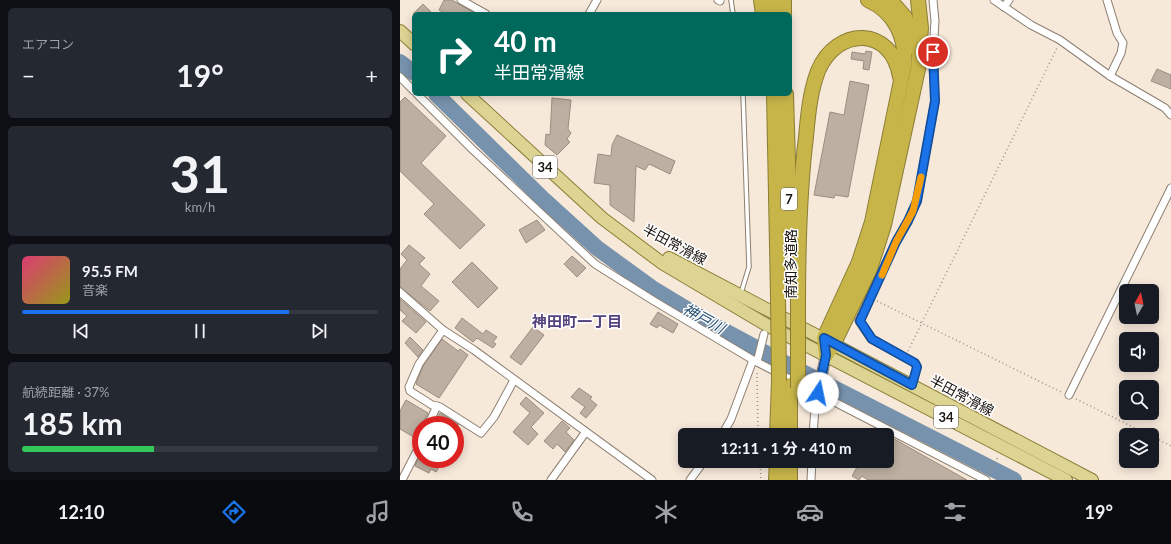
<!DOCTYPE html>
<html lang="ja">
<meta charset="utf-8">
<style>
body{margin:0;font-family:Lato,"Noto Sans JP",sans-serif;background:#242831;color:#f1f3f6;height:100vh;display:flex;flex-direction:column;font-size:15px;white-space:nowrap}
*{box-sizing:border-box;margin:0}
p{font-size:13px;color:#9ea1a6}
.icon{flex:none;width:22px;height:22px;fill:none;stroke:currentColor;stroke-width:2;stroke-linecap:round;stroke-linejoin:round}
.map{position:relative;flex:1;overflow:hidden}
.side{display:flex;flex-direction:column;gap:8px;padding:8px;background:#0d0f14;width:400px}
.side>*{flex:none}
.hud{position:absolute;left:12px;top:12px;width:380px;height:84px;border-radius:6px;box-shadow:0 2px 10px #0003;background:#00695c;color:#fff;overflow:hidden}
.needle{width:26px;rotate:9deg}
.tools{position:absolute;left:719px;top:284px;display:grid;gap:8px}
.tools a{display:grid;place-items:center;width:40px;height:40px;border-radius:6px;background:#171b24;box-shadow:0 2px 10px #0003;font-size:20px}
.speed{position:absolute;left:12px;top:416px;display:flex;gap:8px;font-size:20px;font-weight:700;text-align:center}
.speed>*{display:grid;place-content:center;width:52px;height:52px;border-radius:50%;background:#171b24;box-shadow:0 2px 10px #0003;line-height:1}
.speed .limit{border:6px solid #d22;background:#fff;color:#111}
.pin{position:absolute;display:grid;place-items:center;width:34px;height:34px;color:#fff;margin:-17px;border:2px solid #fff;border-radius:50%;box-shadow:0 1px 4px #0007}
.me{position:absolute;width:44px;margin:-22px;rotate:11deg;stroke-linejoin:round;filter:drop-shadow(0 0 3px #0008)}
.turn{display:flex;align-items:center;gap:14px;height:84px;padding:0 16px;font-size:18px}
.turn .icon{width:52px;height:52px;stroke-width:2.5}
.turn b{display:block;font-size:28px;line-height:34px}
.big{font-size:30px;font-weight:700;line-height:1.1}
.side .card{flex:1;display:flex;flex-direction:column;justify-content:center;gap:6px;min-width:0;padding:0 14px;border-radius:6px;background:#242831}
.side .dial{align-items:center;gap:0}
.dial b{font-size:52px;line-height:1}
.song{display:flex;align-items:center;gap:12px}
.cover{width:48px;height:48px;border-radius:6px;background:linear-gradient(135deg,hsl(340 70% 55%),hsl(60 70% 35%))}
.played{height:4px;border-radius:2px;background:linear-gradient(90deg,#1a73e8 75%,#363941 75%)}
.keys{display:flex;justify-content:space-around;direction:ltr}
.heat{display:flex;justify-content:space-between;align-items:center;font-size:22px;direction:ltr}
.charge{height:6px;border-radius:3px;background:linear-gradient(90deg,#34c759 37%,#363941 0)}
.trip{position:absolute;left:278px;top:428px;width:216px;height:40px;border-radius:6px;background:#171b24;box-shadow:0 2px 10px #0003;font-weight:700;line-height:40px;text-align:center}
.tab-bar{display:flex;height:64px;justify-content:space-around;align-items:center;background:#090b0e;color:#9ea1a6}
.tab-bar .icon{width:28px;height:28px}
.tab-bar .selected{color:#1a73e8}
.tab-bar b{font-size:18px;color:#f1f3f6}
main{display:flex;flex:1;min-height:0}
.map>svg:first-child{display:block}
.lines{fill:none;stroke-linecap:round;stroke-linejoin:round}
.river{stroke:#7792ac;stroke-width:16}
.building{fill:#bdb0a2;stroke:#9b8e80}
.lane-casing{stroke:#8b7f71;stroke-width:5.5}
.street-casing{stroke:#8b7f71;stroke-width:9}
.secondary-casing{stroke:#8b7f71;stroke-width:12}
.primary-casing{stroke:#8a7d35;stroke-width:14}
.highway-casing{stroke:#8a7d35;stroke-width:16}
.path{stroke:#9a9085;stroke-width:1.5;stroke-dasharray:1 3;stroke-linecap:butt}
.lane{stroke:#fff;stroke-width:3.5}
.street{stroke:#fff;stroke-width:7}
.secondary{stroke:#fff;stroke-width:10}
.primary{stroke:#ddd392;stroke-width:12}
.highway{stroke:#c7b549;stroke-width:14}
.highway-bridge-casing{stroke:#8a7d35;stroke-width:16;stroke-linecap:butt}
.highway-bridge{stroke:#c7b549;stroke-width:14}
.route-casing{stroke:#114b97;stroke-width:10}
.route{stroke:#1a73e8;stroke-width:7}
.slow{stroke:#f59e0b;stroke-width:7}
.labels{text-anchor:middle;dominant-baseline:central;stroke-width:3;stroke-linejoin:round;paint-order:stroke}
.shield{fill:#fff;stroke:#5f5c58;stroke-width:1}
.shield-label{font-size:13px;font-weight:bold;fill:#1a1610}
.street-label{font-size:14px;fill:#1a1610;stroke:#fff}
.water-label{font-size:15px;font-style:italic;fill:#214c71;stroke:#fff}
.neighbourhood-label{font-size:15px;font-weight:bold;fill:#554380;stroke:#fff}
</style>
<main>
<section class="side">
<div class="card"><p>エアコン</p>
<div class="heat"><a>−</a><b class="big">19°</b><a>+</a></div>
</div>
<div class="card dial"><b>31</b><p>km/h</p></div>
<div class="card">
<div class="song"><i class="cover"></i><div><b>95.5 FM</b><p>音楽</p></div></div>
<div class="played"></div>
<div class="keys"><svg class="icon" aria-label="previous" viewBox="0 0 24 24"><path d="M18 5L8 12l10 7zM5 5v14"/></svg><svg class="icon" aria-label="pause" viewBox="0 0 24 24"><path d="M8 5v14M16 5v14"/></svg><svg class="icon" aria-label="next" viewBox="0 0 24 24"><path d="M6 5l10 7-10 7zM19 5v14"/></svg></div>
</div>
<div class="card"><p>航続距離 · 37%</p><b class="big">185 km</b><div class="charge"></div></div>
</section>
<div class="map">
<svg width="771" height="480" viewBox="0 0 771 480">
<rect width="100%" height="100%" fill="#f7e9da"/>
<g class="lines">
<!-- river -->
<g class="river">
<polyline points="0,62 14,73"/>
<polyline points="36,94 143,199 197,248 252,288 310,323 375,358 614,480"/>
</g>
</g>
<!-- building -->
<g class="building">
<polygon points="44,0 52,0 76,14 46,14 39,10"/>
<polygon points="23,4 33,14 13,14"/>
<polygon points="466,51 472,52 469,70 463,69 464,61 451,59 452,52 465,54"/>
<polygon points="757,69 771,75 771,89 751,81"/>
<polygon points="450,81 469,85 448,197 435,195 434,198 414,195 430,112 444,115"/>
<polygon points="5,97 46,136 21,163 85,225 60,249 24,214 34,204 0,171 0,102"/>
<polygon points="152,98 171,100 168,129 171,133 167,139 170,142 157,155 145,145 146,134 150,135"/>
<polygon points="217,135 275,161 270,174 249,164 245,170 236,166 234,222 210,205 210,185 194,183 198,154 211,156 212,145"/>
<polygon points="137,220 145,230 126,243 119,230"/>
<polygon points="9,245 25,258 19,264 30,274 21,286 39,301 30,311 0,287 0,269 7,260 1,254"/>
<polygon points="172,256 186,268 177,277 164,264"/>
<polygon points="72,262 98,288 78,308 52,282"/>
<polygon points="0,299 26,322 16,333 2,321 7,316 0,310"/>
<polygon points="258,312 278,324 273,333 259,325 257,328 250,324"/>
<polygon points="62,318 83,334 86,330 97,337 93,342 96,344 93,348 77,338 73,342 55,328"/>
<polygon points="133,327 144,335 121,365 110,357"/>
<polygon points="10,337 23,350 18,357 5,343"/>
<polygon points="42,339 58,351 60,349 68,355 39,398 16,384 23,366"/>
<polygon points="179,388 192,397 190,399 197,405 186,418 180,413 185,407 171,397"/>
<polygon points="126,397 144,413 131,427 138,434 128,445 113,432 130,413 120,404"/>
<polygon points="6,400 28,413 23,423 21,422 21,433 17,439 0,429 0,411"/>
<polygon points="40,413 59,425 34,425"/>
<polygon points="162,421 170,428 166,432 174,440 165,452 157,444 153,449 144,441"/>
<polygon points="487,435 567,480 468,480 462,476 459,480 452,476 460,462 464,464 466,461 487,461"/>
<polygon points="18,459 44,459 36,472 31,469 29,473 15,466"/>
</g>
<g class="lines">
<defs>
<g id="lane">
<polyline points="331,0 333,14"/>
<polyline points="341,293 349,267 343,94"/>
</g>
<g id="street">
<polyline points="61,0 86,14"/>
<polyline points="318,0 320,1"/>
<polyline points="594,0 631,25 660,40 710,76 765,108 771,115"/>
<polyline points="707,0 717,33 723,43 721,53 710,76"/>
<polyline points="604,7 609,0"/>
<polyline points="189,14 197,0"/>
<polyline points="0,77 14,91"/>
<polyline points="17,94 72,149 195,264 254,301 353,360 586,480"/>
<polyline points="0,292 43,330 74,350 252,480"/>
<polyline points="43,330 19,364 9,387 10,391 32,405 40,407 81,433 94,417 114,380"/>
<polyline points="357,362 364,334"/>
<polyline points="512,385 517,367 515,363 471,339 459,321 496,242 508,221 517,201 535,101 533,52 535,21 533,0"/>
<polyline points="669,395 771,188"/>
<polyline points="28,425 37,406"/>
<polyline points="322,435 331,419 353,360"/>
<polyline points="413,435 415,408 418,393"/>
<polyline points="2,480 21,443"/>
<polyline points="151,480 185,433"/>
<polyline points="290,480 304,461"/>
<polyline points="411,480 412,461"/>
</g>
<polyline id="secondary" points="418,393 426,355"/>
<g id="primary">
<polyline points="0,31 14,44"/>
<polyline points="67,94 202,218 262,263 365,324 666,480"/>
<polyline points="269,258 692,480"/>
</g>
<g id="highway">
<polyline points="361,0 363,14"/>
<polyline points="372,0 373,14"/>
<polyline points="384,0 384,14"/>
<polyline points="490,0 505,17 517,50"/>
<polyline points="374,94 378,297"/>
<polyline points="386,94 390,228"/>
<path d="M398,307c0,-57 1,-114 8,-170 2,-22 4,-45 12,-66 19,-45 74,-45 82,6"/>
<path d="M426,355l-2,-17 35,-76 13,-40 32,-156c3,-28 -9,-54 -36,-66"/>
<polyline points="426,355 434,343 470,269 484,225 518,69 521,28 518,0"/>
<polyline points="390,385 390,435"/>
<polyline points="377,435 379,381"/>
<polyline points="376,480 377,461"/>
<polyline points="390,480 390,461"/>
</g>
</defs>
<!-- lane casing -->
<use href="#lane" class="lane-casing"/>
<!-- street casing -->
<use href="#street" class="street-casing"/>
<!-- secondary casing -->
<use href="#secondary" class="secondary-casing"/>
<!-- primary casing -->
<use href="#primary" class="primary-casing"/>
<!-- highway casing -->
<use href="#highway" class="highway-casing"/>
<!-- path -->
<g class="path">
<polyline points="477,301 661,392"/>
<polyline points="508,351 657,48"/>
<polyline points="357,373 358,435"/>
<polyline points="676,399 749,435"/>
<polyline points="752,436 771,446"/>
<polyline points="360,461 361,480"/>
<polyline points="589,473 598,457"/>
</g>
<!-- lane -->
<use href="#lane" class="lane"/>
<!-- street -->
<use href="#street" class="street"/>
<!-- secondary -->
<use href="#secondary" class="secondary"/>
<!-- primary -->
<use href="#primary" class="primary"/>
<!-- highway -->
<use href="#highway" class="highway"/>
<defs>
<g id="highway-bridge">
<polyline points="378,297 379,381"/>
<polyline points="398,307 398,388"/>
</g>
</defs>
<!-- highway-bridge casing -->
<use href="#highway-bridge" class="highway-bridge-casing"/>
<!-- highway-bridge -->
<use href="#highway-bridge" class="highway-bridge"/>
</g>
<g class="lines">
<defs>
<polyline id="route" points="418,393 426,355 424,338 512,385 517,367 515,363 472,339 460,321 496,242 508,221 517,201 535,101 533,52"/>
</defs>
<!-- route casing -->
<use href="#route" class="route-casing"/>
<!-- route -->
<use href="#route" class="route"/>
<!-- slow -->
<polyline class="slow" points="482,275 496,242 513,211 521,177"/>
</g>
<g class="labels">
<!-- shield labels -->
<g class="shield">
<rect x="133" y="156" width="24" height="22" rx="3"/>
<rect x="381" y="188" width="16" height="22" rx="3"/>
<rect x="534" y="406" width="24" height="22" rx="3"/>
</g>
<g class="shield-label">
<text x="145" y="167">34</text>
<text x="389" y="199">7</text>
<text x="546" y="417">34</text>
</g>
<!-- street labels -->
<g class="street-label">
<text transform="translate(275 244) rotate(28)">半田常滑線</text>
<text transform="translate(390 264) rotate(-90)">南知多道路</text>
<text transform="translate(562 395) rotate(28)">半田常滑線</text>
</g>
<!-- water labels -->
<g class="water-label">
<text transform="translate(304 318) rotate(29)">神戸川</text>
</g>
<!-- neighbourhood labels -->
<g class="neighbourhood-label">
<text x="177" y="321">神田町一丁目</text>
</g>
</g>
</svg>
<div class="tools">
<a><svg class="needle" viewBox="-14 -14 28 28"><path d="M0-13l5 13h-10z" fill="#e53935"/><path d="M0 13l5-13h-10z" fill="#9ea1a6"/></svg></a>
<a><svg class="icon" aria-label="sound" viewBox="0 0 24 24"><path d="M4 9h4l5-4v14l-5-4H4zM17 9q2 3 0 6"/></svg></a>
<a><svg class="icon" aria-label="search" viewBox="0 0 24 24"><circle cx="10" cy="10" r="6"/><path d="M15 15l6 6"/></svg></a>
<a><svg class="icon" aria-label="layers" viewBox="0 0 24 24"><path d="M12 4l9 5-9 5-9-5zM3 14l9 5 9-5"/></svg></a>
</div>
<div class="speed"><div class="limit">40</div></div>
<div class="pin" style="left:533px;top:52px;background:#d93025"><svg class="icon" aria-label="arrive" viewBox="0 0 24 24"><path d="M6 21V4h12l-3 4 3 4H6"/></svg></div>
<svg class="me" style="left:418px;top:393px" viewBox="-20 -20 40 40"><circle r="19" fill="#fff"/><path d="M0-13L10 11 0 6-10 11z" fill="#1a73e8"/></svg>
<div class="trip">12:11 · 1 分 · 410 m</div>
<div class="hud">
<div class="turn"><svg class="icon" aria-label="right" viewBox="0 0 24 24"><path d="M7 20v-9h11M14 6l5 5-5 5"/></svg><div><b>40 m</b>半田常滑線</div></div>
</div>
</div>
</main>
<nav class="tab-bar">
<b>12:10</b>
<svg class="icon selected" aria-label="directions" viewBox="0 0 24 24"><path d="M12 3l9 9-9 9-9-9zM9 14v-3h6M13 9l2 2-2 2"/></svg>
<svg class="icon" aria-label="music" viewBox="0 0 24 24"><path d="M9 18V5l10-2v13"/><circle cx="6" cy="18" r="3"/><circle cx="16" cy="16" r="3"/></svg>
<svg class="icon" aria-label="phone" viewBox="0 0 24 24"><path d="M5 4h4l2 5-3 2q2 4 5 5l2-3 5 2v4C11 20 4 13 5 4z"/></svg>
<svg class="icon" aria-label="climate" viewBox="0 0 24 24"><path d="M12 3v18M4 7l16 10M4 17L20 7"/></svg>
<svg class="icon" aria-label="car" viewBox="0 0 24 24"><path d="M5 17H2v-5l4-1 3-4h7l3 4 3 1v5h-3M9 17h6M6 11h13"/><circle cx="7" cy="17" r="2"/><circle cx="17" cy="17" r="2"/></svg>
<svg class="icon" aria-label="filters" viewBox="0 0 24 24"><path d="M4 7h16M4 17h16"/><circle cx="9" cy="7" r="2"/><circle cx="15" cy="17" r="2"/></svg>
<b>19°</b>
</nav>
